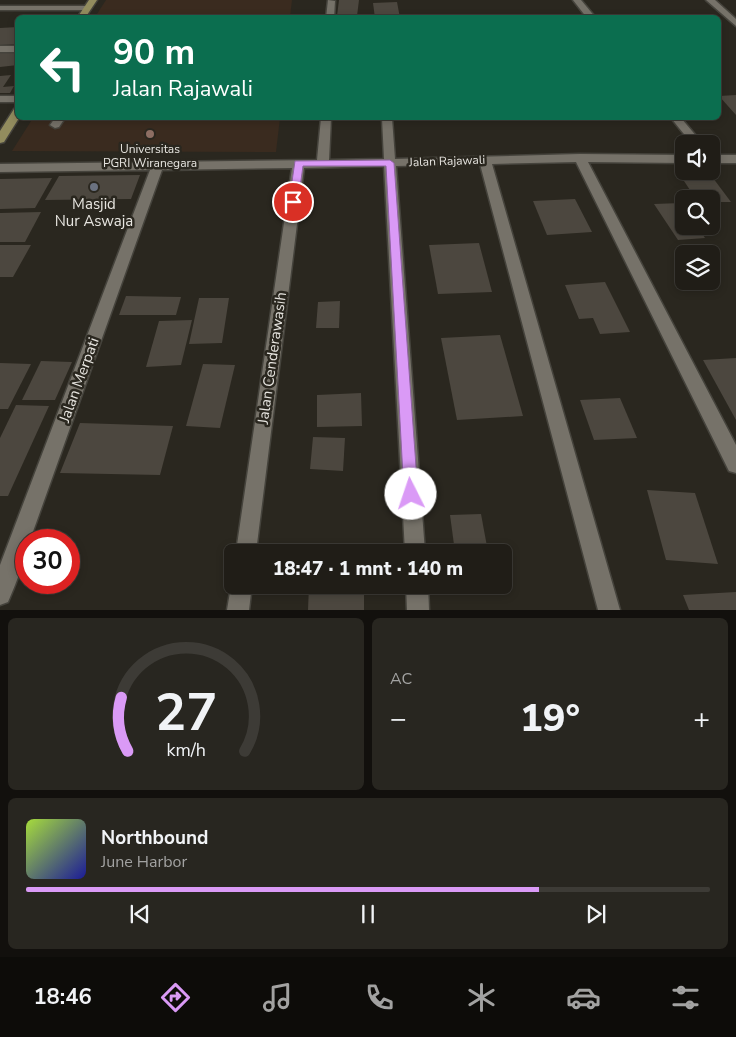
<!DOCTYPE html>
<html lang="id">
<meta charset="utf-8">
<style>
body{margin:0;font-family:"Nunito Sans",sans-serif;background:#282620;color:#f1f3f6;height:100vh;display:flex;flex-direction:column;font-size:19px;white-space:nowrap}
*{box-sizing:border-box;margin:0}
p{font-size:16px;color:#a2a2a1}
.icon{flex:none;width:28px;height:28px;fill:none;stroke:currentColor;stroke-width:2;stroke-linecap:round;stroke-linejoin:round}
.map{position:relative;height:610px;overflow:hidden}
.details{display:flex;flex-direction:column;gap:8px;padding:8px;background:#12100d;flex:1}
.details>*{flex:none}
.guide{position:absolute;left:15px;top:15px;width:706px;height:105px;border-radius:8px;box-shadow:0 2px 8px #0003,0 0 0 1px #3d3b36;background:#0b6e4f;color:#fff;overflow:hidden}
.buttons{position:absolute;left:675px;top:135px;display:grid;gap:10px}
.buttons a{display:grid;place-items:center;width:45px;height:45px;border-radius:8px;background:#201d17;box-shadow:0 2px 8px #0003,0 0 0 1px #3d3b36;font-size:25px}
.speed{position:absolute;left:15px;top:529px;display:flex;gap:10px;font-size:25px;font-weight:700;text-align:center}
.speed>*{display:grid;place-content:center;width:65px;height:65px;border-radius:50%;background:#201d17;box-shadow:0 2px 8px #0003,0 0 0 1px #3d3b36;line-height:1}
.speed .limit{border:8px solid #d22;background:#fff;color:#111}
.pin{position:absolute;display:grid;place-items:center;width:42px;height:42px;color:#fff;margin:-21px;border:2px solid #fff;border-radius:50%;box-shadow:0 1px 5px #0007}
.me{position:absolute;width:55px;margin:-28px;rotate:356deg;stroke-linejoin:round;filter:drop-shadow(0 0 4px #0008)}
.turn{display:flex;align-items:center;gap:18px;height:105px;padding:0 15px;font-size:22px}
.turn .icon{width:65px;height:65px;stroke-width:2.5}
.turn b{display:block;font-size:35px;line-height:42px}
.big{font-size:38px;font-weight:800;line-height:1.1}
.details .widget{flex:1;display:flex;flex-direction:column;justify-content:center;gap:8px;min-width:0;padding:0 18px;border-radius:8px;background:#282620}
.details .dial{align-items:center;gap:0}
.dial svg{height:130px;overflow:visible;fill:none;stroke:#3d3b36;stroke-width:7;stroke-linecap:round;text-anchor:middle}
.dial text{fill:#f1f3f6;stroke:none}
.song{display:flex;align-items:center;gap:15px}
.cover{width:60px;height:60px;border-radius:8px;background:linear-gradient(135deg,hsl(80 70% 55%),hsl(240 70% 35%))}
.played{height:5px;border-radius:2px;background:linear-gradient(90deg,#da9af6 75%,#3d3b36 75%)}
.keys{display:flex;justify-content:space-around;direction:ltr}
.heat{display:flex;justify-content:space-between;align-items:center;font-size:28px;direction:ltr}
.details .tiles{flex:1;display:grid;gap:8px;grid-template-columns:1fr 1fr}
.widget:last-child{grid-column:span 2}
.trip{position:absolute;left:224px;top:544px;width:288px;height:50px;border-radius:8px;background:#201d17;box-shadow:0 2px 8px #0003,0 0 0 1px #3d3b36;font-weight:800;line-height:50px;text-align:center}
.dock{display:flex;height:80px;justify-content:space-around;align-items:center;background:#0d0c09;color:#a2a2a1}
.dock .icon{width:35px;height:35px}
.dock .selected{color:#da9af6}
.dock b{font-size:22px;color:#f1f3f6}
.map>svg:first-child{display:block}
.education{fill:#3a2b1f}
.building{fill:#4c473f}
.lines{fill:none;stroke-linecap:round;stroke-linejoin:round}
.minor-casing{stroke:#45433c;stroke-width:3}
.major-casing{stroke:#45433c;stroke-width:3}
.minor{fill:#767269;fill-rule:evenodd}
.major{fill:#928c5e;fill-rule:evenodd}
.route{fill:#da9af6;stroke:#8e64a0}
.education-dot{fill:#8d6e63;stroke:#2a271f;stroke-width:2}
.worship-dot{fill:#6b7280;stroke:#2a271f;stroke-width:2}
.labels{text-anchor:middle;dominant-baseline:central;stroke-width:5;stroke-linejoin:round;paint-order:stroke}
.far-poi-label{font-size:12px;fill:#e7e5e0;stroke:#2a271f}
.far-street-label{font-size:12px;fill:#e7e5e0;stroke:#2a271f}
.poi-label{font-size:15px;fill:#e7e5e0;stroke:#2a271f}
.street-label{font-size:15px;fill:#e7e5e0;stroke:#2a271f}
</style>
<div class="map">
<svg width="736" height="610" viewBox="0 0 736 610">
<rect width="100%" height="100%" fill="#2a271f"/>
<!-- education -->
<g class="education">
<polygon points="106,0 292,0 290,17 95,17"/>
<polygon points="33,118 280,118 276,152 12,151"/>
</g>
<!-- building -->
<g class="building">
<polygon points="339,0 359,0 357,16 337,16"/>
<polygon points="397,2 400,18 375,18 373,3"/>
<polygon points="18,27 18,44 0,45 0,28"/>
<polygon points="18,50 18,65 0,67 0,52"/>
<polygon points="11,75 3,87 14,86 10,93 0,93 0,76"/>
<polygon points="736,95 736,115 719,96"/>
<polygon points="710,174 731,202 711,202 711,199 696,199 680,175"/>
<polygon points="140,175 131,199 45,200 59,176"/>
<polygon points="52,178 35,208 0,209 0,179"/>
<polygon points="575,199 592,232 547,235 533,201"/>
<polygon points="681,203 684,207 684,226 697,226 705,238 678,240 654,204"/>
<polygon points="41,212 25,242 0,242 0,213"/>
<polygon points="479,243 492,292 438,294 429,245"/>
<polygon points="0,245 31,245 13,277 0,277"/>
<polygon points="605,282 630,332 600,334 593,318 579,319 565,285"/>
<polygon points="126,296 181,297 176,315 119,315"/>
<polygon points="199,298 229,298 222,343 189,344"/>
<polygon points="340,301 339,328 316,328 318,302"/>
<polygon points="192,320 181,365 146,367 159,321"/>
<polygon points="500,335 523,416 457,420 441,338"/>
<polygon points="736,358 736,420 703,360"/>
<polygon points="41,361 72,362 55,400 22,400"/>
<polygon points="0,363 31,364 8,409 0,409"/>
<polygon points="203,364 235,365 220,428 186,426"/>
<polygon points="361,393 362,426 317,427 317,395"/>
<polygon points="620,398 637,438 594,440 580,400"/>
<polygon points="16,405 49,406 8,496 0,496 0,438"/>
<polygon points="80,423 173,426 160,475 60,473"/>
<polygon points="313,437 345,438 343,471 310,469"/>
<polygon points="647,490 695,493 718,564 666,560"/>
<polygon points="481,514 488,552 455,552 450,515"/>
<polygon points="309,585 364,585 364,610 308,610"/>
<polygon points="736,592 736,610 689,610 683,595"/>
</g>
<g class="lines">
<defs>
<g id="minor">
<polygon points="328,0 335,1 334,18 326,18"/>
<polygon points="573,0 581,0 596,18 587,18"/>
<polygon points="706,0 715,0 736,19 736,26"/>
<polygon points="0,6 87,6 91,8 87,10 0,10"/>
<rect x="0" y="46" width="18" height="6"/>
<rect x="0" y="96" width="18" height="6"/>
<polygon points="55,118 65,118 59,127 55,128 50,125"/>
<path d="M321,118h10l-2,42 55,-1 -2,-41h10l3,41 185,-5 104,1v8l-96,-1 148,283v28l-7,-2 -153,-309 -84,2 128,446h-22l-118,-446 -84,2 29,386h-20l-21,-386 -80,2 -48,384h-20l56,-384 -130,2 -132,370h-4c0,21 -10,43 -18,62l-8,3v-40l150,-395 -150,2v-8l317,-4z"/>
<polygon points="671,118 681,118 703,144 692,144"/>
<rect x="711" y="155" width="25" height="8"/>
<polygon points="232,580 232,585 252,585 249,610 227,610"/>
<polygon points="406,585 428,585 429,610 407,610"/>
</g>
<g id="major">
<polygon points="89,0 97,0 85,18 77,18"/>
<polygon points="18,108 18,118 19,118 4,142 0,143 0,131 14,109"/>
</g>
</defs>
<!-- minor casing -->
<use href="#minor" class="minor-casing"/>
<!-- major casing -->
<use href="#major" class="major-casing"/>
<!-- minor -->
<use href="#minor" class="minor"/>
<!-- major -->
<use href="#major" class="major"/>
</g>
<!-- route -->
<polygon class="route" points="390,160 394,163 418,494 416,499 411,501 406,499 404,494 386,166 303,166 298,202 293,205 289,202 295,161"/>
<!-- markers -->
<circle class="education-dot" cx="150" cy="134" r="5"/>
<circle class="worship-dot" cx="94" cy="187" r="5"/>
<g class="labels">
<!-- far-poi labels -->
<g class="far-poi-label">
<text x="150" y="149">Universitas<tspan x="150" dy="14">PGRI Wiranegara</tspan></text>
</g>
<!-- far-street labels -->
<g class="far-street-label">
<text transform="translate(447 161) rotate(-2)">Jalan Rajawali</text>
</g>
<!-- poi labels -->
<g class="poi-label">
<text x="94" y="204">Masjid<tspan x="94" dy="17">Nur Aswaja</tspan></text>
</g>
<!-- street labels -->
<g class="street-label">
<text transform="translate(272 358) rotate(-82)">Jalan Cenderawasih</text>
<text transform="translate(79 380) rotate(-70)">Jalan Merpati</text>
</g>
</g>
</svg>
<div class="buttons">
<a><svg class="icon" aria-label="sound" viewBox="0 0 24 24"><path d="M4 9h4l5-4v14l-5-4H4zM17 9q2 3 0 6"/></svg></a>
<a><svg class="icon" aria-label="search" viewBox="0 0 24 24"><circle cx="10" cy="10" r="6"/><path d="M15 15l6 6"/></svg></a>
<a><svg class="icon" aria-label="layers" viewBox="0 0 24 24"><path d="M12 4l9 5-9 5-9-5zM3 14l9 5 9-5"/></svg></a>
</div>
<div class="speed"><div class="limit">30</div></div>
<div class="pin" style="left:293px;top:202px;background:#d93025"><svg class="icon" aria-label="arrive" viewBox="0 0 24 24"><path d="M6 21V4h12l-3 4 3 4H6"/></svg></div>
<svg class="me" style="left:411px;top:494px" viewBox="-20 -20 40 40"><circle r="19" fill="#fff"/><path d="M0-13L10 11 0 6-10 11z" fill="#da9af6"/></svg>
<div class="trip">18:47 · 1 mnt · 140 m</div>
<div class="guide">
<div class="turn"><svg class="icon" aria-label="left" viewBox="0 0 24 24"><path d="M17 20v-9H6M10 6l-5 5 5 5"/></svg><div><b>90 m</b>Jalan Rajawali</div></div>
</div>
</div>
<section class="details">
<div class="tiles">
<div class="widget dial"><svg viewBox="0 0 100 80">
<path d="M14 69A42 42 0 1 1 86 69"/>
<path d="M14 69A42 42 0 0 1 10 36" stroke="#da9af6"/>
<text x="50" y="56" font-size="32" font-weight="700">27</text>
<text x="50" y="72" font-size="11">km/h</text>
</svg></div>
<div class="widget"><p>AC</p>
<div class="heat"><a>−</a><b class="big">19°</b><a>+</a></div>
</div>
<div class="widget">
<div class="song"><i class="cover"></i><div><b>Northbound</b><p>June Harbor</p></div></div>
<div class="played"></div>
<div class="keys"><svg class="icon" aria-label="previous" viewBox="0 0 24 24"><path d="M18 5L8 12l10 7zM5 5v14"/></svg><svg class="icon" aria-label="pause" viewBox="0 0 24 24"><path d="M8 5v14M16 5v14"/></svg><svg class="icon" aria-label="next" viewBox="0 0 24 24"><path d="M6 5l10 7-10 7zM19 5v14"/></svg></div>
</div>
</div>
</section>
<nav class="dock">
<b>18:46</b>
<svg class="icon selected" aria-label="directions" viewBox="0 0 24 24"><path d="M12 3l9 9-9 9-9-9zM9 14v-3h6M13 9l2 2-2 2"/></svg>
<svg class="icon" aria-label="music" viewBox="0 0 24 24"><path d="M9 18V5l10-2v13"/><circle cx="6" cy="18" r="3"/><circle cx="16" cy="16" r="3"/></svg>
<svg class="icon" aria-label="phone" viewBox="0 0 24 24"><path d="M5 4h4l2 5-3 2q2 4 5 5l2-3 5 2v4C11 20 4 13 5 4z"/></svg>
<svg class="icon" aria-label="climate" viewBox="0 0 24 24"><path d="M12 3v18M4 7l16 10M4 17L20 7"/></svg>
<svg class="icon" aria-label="car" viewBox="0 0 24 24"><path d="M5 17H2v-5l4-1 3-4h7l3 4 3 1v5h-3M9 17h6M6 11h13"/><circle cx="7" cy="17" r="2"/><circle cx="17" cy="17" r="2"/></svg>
<svg class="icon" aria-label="filters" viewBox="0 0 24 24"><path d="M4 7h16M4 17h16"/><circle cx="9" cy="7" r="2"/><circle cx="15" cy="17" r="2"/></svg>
</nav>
